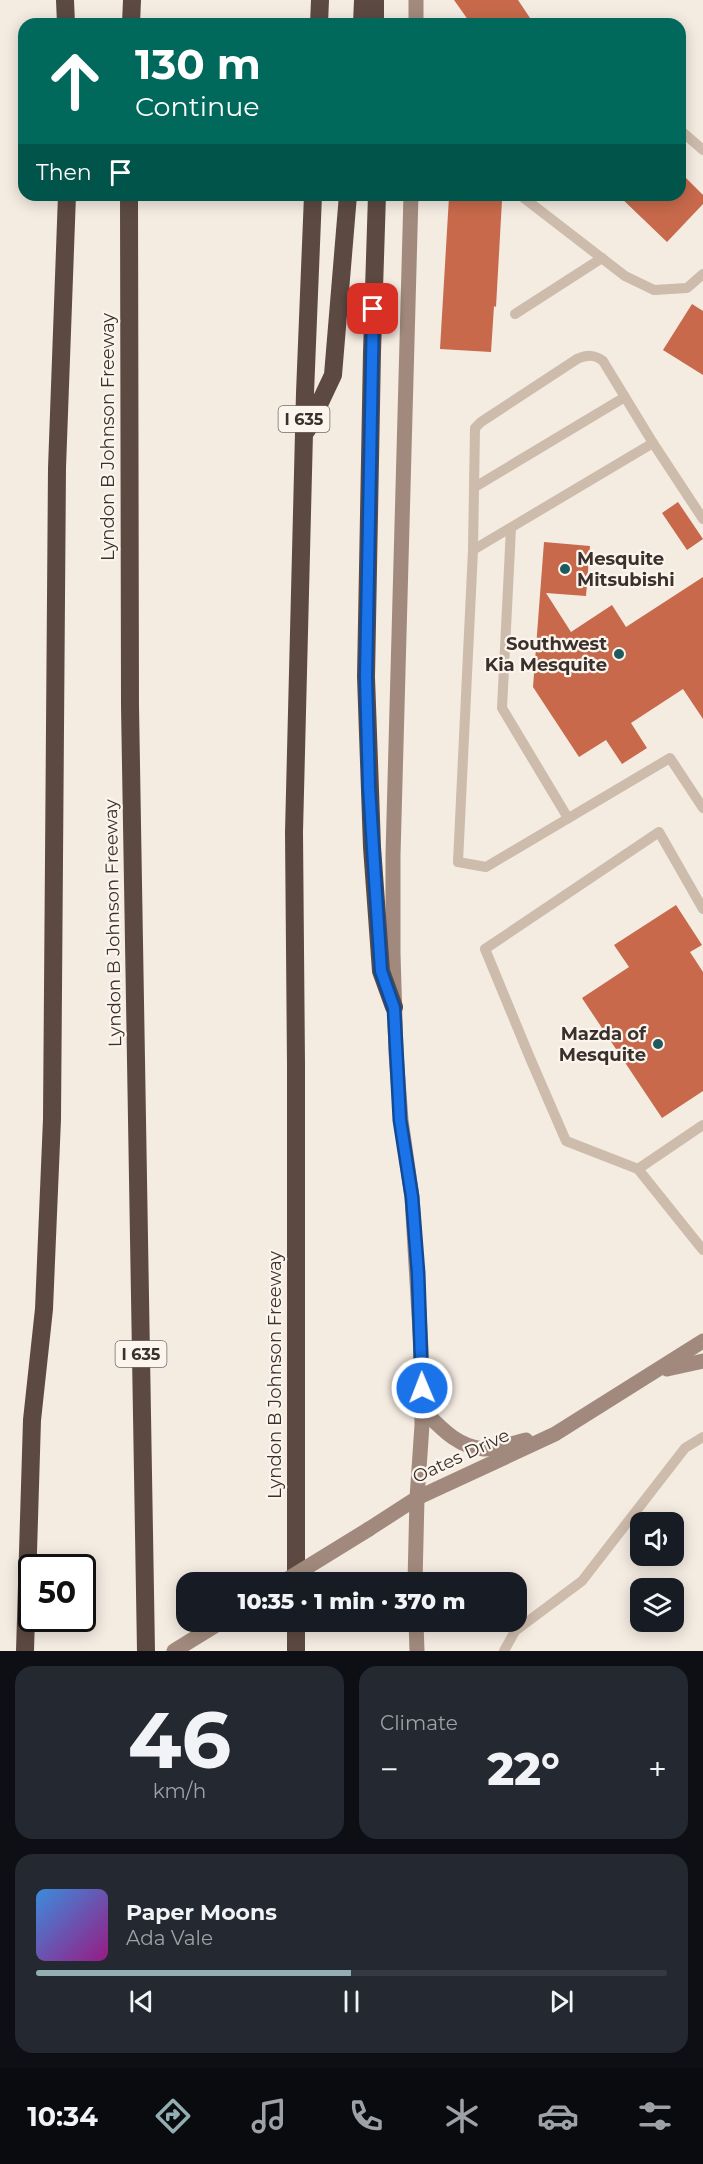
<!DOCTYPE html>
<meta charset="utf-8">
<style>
body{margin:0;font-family:Montserrat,sans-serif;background:#242831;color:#f1f3f6;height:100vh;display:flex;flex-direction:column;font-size:22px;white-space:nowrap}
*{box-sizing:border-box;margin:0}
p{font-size:20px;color:#9ea1a6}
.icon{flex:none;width:33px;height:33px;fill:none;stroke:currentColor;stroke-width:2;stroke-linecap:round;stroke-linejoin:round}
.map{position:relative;height:1651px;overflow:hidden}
.drawer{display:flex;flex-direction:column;gap:15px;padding:15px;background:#0d0f14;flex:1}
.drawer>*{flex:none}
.banner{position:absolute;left:18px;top:18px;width:668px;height:183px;border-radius:18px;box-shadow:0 3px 15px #0003;background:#00695c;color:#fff;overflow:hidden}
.controls{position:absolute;left:630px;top:1512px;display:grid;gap:12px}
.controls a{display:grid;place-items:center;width:54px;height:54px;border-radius:12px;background:#171b24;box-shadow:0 3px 15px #0003;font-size:30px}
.speed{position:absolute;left:18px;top:1554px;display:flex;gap:12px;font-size:30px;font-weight:700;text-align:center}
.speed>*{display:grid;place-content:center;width:78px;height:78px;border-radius:50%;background:#171b24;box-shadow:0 3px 15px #0003;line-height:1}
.speed .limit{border:3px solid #111;border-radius:9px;background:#fff;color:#111}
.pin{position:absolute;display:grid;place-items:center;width:51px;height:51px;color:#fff;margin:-26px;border-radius:12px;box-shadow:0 3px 9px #0006}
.me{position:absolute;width:66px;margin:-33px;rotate:359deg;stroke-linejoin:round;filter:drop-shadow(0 0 4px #0008)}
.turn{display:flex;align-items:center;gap:21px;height:126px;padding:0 18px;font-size:27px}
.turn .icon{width:78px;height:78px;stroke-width:2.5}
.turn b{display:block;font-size:42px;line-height:51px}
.then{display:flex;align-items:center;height:57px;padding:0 18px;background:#0003;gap:12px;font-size:22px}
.big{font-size:45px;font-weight:800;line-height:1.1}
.drawer .card{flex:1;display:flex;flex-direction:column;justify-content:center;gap:9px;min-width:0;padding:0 21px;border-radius:18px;background:#242831}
.drawer .dial{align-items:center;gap:0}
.dial b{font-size:78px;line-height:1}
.song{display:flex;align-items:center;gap:18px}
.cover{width:72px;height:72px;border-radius:9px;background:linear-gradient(135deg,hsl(210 70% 55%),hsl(310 70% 35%))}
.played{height:6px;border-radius:3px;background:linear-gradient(90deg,#92aeb2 50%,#363941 50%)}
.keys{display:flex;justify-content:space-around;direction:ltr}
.heat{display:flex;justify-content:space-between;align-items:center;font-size:33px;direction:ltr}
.drawer .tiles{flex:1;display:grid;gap:15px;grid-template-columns:1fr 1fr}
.card:last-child{grid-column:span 2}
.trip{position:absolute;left:176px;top:1572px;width:351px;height:60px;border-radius:18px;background:#171b24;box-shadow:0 3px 15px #0003;font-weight:800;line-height:60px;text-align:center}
.menu{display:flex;height:96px;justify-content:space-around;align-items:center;background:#090b0e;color:#9ea1a6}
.menu .icon{width:42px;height:42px}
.menu .active{color:#92aeb2}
.menu b{font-size:27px;color:#f1f3f6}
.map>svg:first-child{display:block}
.building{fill:#c8694b}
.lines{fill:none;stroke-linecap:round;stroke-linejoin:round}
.service{stroke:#cdbbac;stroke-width:10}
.secondary{stroke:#a18a7d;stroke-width:15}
.motorway{stroke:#5c4a42;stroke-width:18}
.secondary-bridge{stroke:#a18a7d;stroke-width:15}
.route-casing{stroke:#114b97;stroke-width:15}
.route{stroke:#1a73e8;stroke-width:10}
.poi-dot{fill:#1f5a5e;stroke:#fbf5ee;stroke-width:2}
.labels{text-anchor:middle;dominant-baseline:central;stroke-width:4.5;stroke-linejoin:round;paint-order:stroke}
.shield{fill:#fbf5ee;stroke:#756b66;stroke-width:1.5}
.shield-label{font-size:16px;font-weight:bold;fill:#3b302b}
.street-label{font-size:18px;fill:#3b302b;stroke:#fbf5ee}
.poi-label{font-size:18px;font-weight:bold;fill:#3b302b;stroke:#fbf5ee;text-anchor:end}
</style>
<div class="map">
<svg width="703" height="1651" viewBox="0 0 703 1651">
<rect width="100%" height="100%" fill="#f4ebe1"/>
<!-- building -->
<g class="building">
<polygon points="454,0 518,0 534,24 471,24"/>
<polygon points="680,172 703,195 703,204 667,242 618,195 680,195"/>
<polygon points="449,197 502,200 496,307 494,306 491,352 440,349"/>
<polygon points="692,304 703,311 703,375 663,350"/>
<polygon points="678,502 703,539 687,550 662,513"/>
<polygon points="544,542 590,546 586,596 546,593 571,632 612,605 626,627 703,577 703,719 683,689 631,723 647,748 622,764 606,740 579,757 533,687"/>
<polygon points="676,905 702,945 690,952 703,972 703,1091 662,1118 582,998 629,967 614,945"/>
</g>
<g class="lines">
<!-- service -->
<g class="service">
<polyline points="680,130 703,150"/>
<polyline points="520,195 625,276 654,290 687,288 703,274"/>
<polyline points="515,314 602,258"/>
<polyline points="475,487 625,397"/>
<polyline points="703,519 653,443 473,550 458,862 486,867 670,758 703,808"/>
<polyline points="511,528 502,708 568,818"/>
<path d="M473,550l2,-122 6,-6 96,-63c10,-4 17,-5 26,2l50,82"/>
<polyline points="703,909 659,832 485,949 530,1058 566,1141 638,1169 703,1250"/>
<polyline points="638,1169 703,1125"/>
<polyline points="504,1651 515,1631 582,1581 685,1448 703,1437"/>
</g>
<!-- secondary -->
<g class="secondary">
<polyline points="416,24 416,0"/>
<polyline points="411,195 393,855 393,954 396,1053 401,1120 412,1197 421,1348 422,1425 417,1498 415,1582"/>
<polyline points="667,1369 703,1361"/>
<path d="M422,1409c18,18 35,38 62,40 13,0 29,-6 42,-9"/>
<polyline points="369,1529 417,1498 555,1434 703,1341"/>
<polyline points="416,1622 417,1651"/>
<polyline points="174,1651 221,1622"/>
</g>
<!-- motorway -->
<g class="motorway">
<polyline points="65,0 66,24"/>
<polyline points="375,0 375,24"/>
<polyline points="131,24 132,0"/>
<polyline points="319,24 320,0"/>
<polyline points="362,24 363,0"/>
<polyline points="129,195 130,706 146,1651"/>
<polyline points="377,195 372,352 366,677 372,847 381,971 394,1007"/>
<polyline points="307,430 333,375 348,195"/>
<polyline points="296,1582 296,1065 294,832 305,393 313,195"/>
<polyline points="25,1651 32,1420 44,1309 52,1119 57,468 67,195"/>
<polyline points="296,1651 296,1622"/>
</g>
<!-- secondary-bridge -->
<polyline class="secondary-bridge" points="283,1582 369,1529"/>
</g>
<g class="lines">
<defs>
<polyline id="route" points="373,309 366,677 369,787 381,971 394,1008 400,1120 412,1197 418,1273 422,1388"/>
</defs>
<!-- route casing -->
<use href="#route" class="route-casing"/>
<!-- route -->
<use href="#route" class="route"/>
</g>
<!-- markers -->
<g class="poi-dot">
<circle cx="565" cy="569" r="6"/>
<circle cx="619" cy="654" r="6"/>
<circle cx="658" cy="1044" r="6"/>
</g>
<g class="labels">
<!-- shield labels -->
<g class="shield">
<rect x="278.5" y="406" width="51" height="26" rx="4.5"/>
<rect x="115.5" y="1341" width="51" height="26" rx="4.5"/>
</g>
<g class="shield-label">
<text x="304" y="419">I 635</text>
<text x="141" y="1354">I 635</text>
</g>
<!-- street labels -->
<g class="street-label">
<text transform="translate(108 437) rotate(-90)">Lyndon B Johnson Freeway</text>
<text transform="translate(113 923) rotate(-91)">Lyndon B Johnson Freeway</text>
<text transform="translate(275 1375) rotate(-90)">Lyndon B Johnson Freeway</text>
<text transform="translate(461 1456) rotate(-25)">Oates Drive</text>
</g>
<!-- poi labels -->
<g class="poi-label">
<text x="577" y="559" text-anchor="start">Mesquite<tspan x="577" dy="21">Mitsubishi</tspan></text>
<text x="607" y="644">Southwest<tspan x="607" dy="21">Kia Mesquite</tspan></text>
<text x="646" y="1034">Mazda of<tspan x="646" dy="21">Mesquite</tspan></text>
</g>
</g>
</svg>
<div class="controls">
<a><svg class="icon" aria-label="sound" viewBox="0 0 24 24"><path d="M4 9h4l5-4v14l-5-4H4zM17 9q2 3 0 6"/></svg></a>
<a><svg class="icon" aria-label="layers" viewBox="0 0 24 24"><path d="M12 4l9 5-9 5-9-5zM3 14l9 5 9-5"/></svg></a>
</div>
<div class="speed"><div class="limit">50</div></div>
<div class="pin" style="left:373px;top:309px;background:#d93025"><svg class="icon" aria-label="arrive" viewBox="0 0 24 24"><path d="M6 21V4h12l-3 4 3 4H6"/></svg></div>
<svg class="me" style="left:422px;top:1388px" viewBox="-20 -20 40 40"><circle r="17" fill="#1a73e8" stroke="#fff" stroke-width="3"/><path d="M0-11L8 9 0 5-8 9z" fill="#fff"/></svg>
<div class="trip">10:35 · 1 min · 370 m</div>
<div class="banner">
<div class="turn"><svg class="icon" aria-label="ahead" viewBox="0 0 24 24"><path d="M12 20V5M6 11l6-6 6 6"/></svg><div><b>130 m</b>Continue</div></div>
<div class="then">Then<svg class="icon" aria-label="arrive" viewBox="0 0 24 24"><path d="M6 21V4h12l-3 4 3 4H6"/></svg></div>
</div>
</div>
<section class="drawer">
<div class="tiles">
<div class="card dial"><b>46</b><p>km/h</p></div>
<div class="card"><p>Climate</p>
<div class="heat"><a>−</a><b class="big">22°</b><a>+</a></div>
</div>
<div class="card">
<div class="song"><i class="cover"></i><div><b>Paper Moons</b><p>Ada Vale</p></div></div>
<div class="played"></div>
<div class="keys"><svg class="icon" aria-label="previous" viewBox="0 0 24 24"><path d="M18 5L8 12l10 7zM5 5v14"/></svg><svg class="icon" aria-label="pause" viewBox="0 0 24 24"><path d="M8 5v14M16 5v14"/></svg><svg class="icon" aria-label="next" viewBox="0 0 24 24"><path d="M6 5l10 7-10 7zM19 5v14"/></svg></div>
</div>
</div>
</section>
<nav class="menu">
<b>10:34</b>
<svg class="icon active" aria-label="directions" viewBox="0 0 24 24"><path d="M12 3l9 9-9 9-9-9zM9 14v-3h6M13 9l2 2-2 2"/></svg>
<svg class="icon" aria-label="music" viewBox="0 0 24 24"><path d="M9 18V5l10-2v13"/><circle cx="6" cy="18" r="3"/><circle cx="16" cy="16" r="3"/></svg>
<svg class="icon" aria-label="phone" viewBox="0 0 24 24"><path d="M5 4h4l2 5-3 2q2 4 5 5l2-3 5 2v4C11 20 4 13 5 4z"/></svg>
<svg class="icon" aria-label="climate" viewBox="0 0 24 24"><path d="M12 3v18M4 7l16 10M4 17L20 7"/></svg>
<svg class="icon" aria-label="car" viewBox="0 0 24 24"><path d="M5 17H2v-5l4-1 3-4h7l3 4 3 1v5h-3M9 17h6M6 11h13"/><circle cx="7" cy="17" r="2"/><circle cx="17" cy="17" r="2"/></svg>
<svg class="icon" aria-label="filters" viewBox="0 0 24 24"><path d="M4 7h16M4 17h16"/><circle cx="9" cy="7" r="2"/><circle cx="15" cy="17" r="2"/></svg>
</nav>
